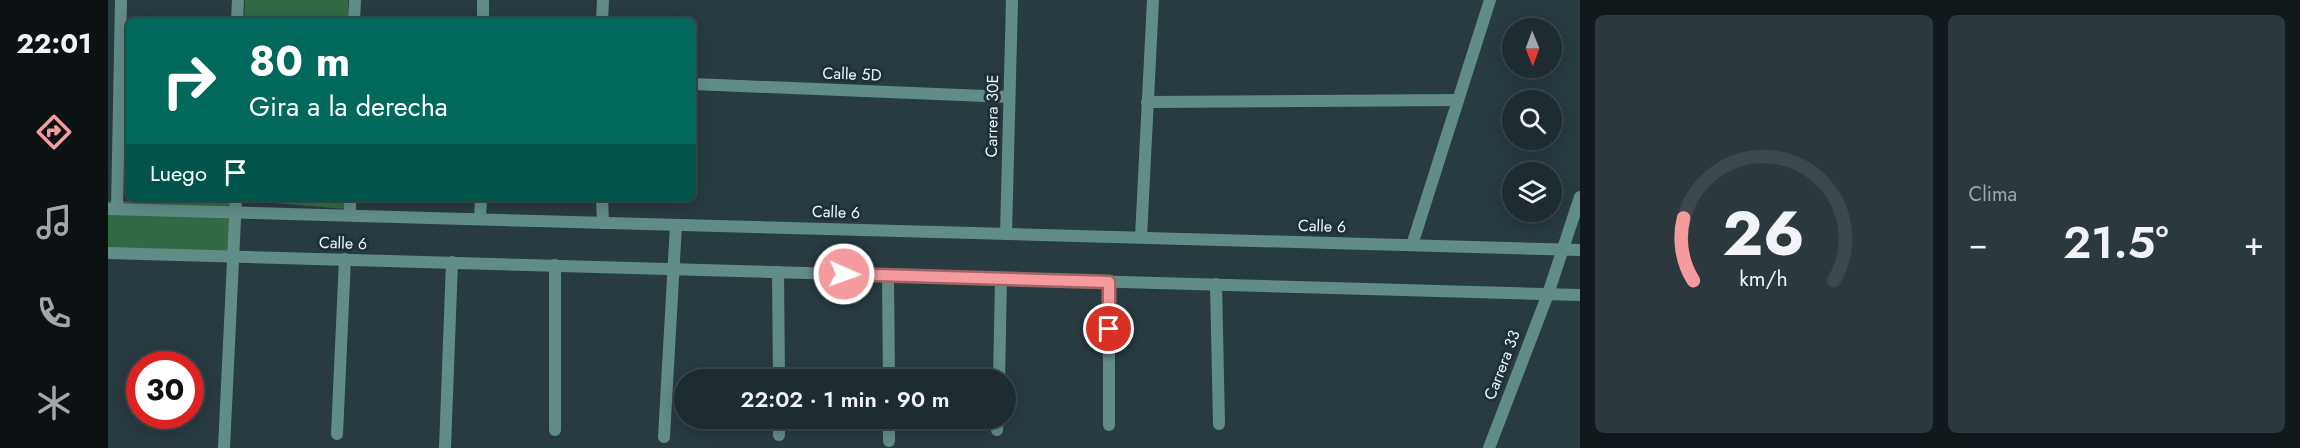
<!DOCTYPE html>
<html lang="es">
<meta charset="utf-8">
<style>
body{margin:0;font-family:Jost,sans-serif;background:#2b383d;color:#f1f3f6;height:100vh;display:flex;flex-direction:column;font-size:22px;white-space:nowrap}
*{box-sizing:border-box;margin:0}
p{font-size:20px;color:#a1a7ab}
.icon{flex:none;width:33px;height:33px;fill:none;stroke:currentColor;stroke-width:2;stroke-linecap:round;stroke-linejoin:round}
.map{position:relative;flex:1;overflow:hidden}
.sheet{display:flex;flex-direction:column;gap:15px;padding:15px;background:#10181b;width:720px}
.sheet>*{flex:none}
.guide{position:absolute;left:18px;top:18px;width:570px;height:183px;border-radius:9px;box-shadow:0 3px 15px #0003,0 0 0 2px #3c484d;background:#00695c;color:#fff;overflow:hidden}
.needle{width:39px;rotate:179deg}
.fabs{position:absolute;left:1394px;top:18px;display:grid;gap:12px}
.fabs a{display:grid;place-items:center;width:60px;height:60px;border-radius:50%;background:#1e2c31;box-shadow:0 3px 15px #0003,0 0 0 2px #3c484d;font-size:30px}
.speed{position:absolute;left:18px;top:351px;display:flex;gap:12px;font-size:30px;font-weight:700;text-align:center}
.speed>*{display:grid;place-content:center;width:78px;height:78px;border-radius:50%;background:#1e2c31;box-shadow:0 3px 15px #0003,0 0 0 2px #3c484d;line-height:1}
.speed .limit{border:9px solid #d22;background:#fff;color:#111}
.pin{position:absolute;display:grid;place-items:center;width:51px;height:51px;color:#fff;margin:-26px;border:3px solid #fff;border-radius:50%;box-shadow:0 2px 6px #0007}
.me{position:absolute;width:66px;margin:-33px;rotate:92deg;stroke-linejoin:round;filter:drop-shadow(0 0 4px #0008)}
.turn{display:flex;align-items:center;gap:21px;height:126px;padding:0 24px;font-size:27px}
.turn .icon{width:78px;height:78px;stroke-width:2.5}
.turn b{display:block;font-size:42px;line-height:51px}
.then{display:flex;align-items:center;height:57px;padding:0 24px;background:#0003;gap:12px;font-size:22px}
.big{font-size:45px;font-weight:600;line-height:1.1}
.sheet .card{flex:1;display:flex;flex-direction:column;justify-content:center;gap:9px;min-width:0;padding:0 21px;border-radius:9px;background:#2b383d}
.sheet .dial{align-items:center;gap:0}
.dial svg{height:156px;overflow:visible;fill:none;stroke:#3c484d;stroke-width:7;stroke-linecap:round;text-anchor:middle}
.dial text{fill:#f1f3f6;stroke:none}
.heat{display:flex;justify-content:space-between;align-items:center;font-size:33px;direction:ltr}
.sheet .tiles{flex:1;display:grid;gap:15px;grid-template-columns:repeat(2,1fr)}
.trip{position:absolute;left:566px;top:369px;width:342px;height:60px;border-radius:30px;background:#1e2c31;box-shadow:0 3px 15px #0003,0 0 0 2px #3c484d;font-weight:600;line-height:60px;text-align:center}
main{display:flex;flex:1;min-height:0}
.menu{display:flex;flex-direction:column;width:108px;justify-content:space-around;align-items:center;background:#0c1214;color:#a1a7ab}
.menu .icon{width:42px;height:42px}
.menu .on{color:#f59b9d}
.menu b{font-size:27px;color:#f1f3f6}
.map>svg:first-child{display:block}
.green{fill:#316a45}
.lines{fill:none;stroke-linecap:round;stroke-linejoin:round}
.street{stroke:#618d87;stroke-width:12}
.route-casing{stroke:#9f6566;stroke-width:15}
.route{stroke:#f59b9d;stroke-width:10}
.labels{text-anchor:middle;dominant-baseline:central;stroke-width:6;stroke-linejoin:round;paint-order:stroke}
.street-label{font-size:16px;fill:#ebf7fb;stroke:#1e3137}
</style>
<main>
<nav class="menu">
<b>22:01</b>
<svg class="icon on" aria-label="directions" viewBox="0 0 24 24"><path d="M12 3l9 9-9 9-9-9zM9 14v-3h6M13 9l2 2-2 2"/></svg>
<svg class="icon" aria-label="music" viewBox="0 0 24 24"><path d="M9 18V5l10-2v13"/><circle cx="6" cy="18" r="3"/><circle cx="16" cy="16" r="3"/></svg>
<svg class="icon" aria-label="phone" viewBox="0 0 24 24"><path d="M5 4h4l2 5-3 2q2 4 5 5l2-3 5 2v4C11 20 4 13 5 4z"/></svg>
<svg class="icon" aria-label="climate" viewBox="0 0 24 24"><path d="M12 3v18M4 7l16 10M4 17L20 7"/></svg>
</nav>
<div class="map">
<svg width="1472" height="448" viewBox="0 0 1472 448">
<rect width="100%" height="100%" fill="#283b41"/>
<!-- green -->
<g class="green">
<polygon points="137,0 240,0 240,21 136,21"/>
<polygon points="132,198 238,198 237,209 132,200"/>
<polygon points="0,201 127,203 126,256 0,253"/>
</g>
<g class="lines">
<!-- street -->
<g class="street">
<polyline points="129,21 130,0"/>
<polyline points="246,21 247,0"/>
<polyline points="375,21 375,0"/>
<polyline points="494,21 495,0"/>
<polyline points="585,84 901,97"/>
<polyline points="1039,102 1350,100"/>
<polyline points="494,198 495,223"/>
<polyline points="0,209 1472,250"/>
<polyline points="9,209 13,0"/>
<polyline points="242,215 242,198"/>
<polyline points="372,219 373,198"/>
<polyline points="898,234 904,0"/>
<polyline points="1033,237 1045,0"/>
<polyline points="1304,245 1382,0"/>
<polyline points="0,253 1472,295"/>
<polyline points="670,272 671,380"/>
<polyline points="780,275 781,380"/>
<polyline points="1108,284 1111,424"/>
<polyline points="891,380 893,278"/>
<polyline points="671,418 671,435"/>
<polyline points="781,418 781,441"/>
<polyline points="1001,425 1001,282"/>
<polyline points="447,430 447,265"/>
<polyline points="889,430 890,418"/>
<polyline points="229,434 237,259"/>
<polyline points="556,437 568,225"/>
<polyline points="116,448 128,198"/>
<polyline points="337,448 344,262"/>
<polyline points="1381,448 1440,294 1472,197"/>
</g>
</g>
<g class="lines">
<defs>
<polyline id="route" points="736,274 1001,282 1001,329"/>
</defs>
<!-- route casing -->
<use href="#route" class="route-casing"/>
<!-- route -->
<use href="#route" class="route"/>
</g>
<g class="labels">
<!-- street labels -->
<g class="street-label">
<text transform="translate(744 74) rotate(2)">Calle 5D</text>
<text transform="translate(884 116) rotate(-89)">Carrera 30E</text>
<text transform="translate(728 212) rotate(2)">Calle 6</text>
<text transform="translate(1214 226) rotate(2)">Calle 6</text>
<text transform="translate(235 243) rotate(2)">Calle 6</text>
<text transform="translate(1394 365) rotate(-69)">Carrera 33</text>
</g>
</g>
</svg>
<div class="fabs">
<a><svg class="needle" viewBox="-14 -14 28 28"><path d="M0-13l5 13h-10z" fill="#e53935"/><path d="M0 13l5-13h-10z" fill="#a1a7ab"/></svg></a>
<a><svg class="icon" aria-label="search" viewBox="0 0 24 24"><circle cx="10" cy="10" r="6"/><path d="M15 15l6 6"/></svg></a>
<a><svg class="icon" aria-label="layers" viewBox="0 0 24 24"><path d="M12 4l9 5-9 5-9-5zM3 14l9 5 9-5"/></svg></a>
</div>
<div class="speed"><div class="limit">30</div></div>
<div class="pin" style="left:1001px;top:329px;background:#d93025"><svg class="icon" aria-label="arrive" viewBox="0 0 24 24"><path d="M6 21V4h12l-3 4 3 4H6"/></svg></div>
<svg class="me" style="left:736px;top:274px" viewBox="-20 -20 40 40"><circle r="17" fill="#f59b9d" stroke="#fff" stroke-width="3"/><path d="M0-11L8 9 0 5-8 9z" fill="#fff"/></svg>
<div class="trip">22:02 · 1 min · 90 m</div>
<div class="guide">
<div class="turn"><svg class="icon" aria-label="right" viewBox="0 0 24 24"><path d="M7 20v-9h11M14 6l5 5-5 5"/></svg><div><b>80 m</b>Gira a la derecha</div></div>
<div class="then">Luego<svg class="icon" aria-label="arrive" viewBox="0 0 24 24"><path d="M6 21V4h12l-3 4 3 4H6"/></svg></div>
</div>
</div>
<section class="sheet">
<div class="tiles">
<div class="card dial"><svg viewBox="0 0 100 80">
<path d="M14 69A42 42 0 1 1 86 69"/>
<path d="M14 69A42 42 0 0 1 9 37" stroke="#f59b9d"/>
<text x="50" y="56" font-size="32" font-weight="700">26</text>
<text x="50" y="72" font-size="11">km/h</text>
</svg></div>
<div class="card"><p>Clima</p>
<div class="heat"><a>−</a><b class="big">21.5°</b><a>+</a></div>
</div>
</div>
</section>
</main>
